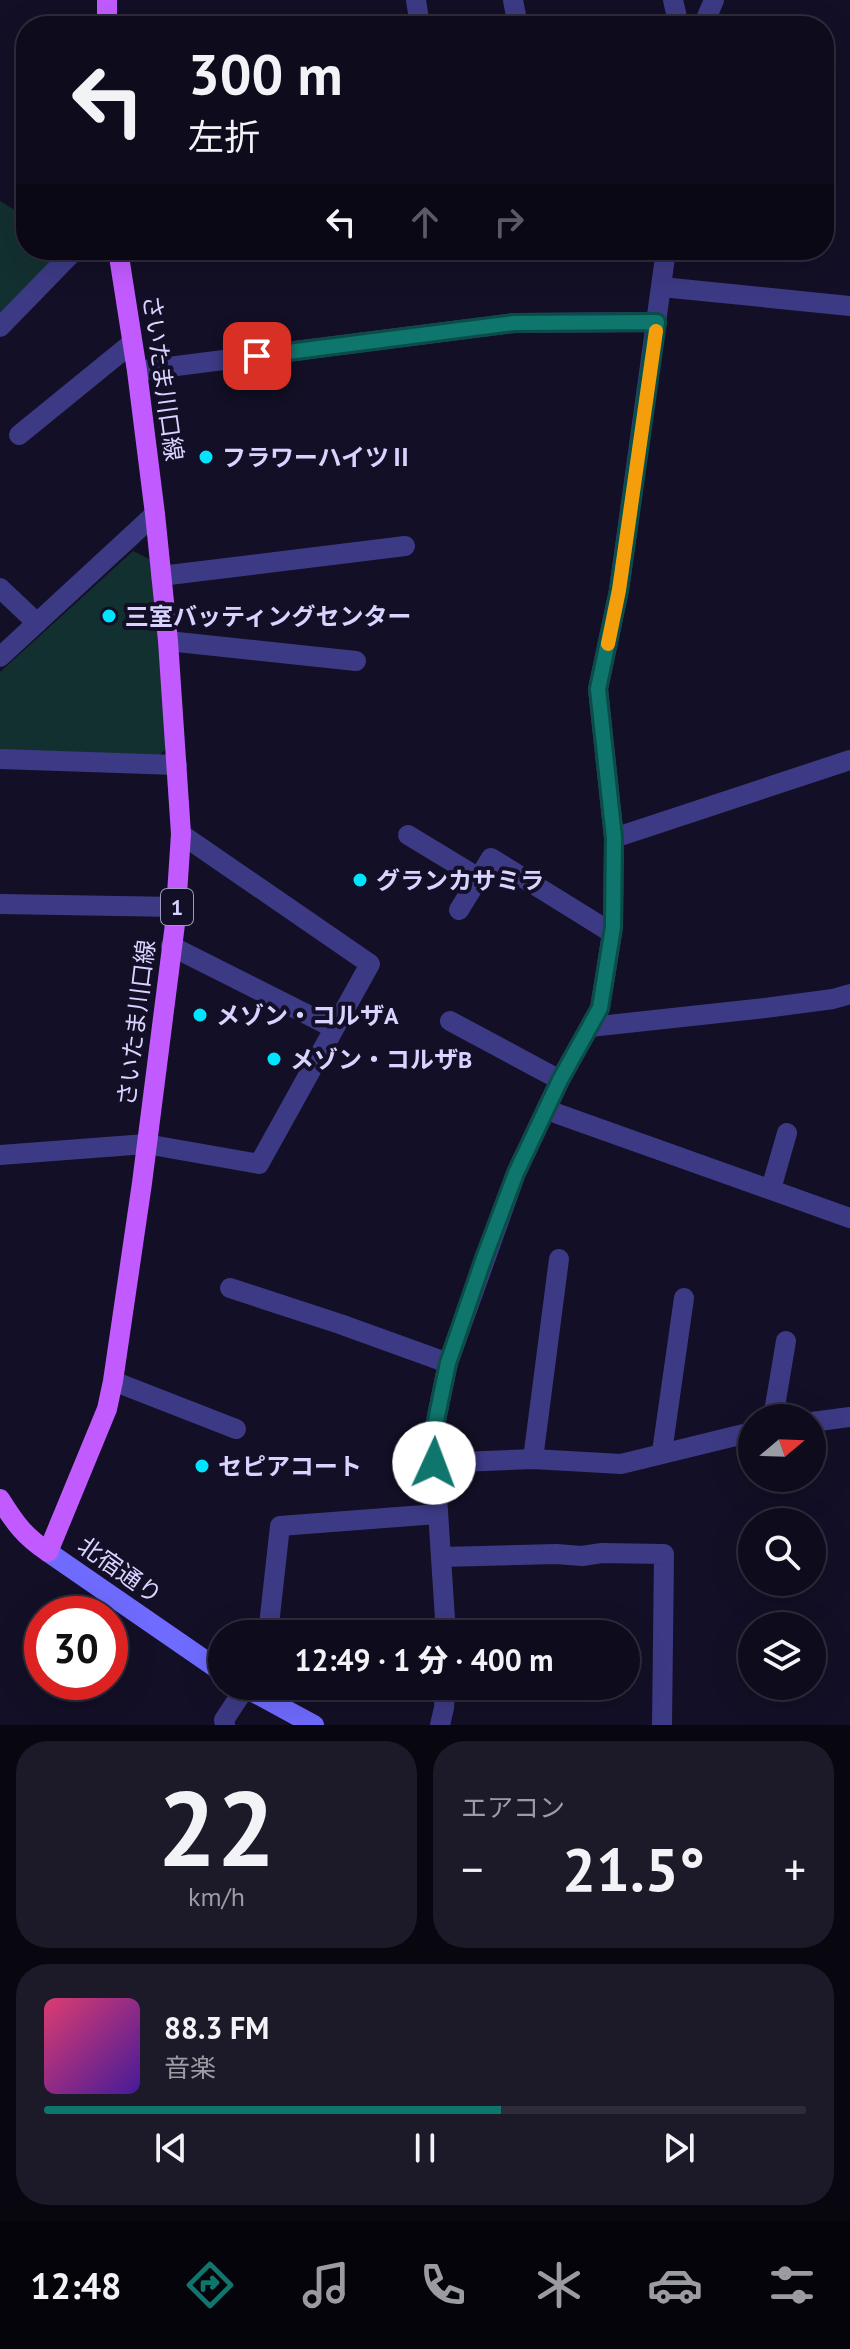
<!DOCTYPE html>
<html lang="ja">
<meta charset="utf-8">
<style>
body{margin:0;font-family:"PT Sans","Noto Sans JP",sans-serif;background:#1c1929;color:#f1f3f6;height:100vh;display:flex;flex-direction:column;font-size:30px;white-space:nowrap}
*{box-sizing:border-box;margin:0}
p{font-size:26px;color:#9b9ba3}
.icon{flex:none;width:44px;height:44px;fill:none;stroke:currentColor;stroke-width:2;stroke-linecap:round;stroke-linejoin:round}
.map{position:relative;height:1725px;overflow:hidden}
.panel{display:flex;flex-direction:column;gap:16px;padding:16px;background:#08060f;flex:1}
.panel>*{flex:none}
.top-card{position:absolute;left:16px;top:16px;width:818px;height:244px;border-radius:32px;box-shadow:0 8px 32px #0002,0 0 0 2px #2e2b3b;background:#0e0b1c;color:#f1f3f6;overflow:hidden}
.needle{width:52px;rotate:71deg}
.buttons{position:absolute;left:738px;top:1404px;display:grid;gap:16px}
.buttons a{display:grid;place-items:center;width:88px;height:88px;border-radius:50%;background:#0e0b1c;box-shadow:0 8px 32px #0002,0 0 0 2px #2e2b3b;font-size:40px}
.speed{position:absolute;left:24px;top:1596px;display:flex;gap:16px;font-size:40px;font-weight:700;text-align:center}
.speed>*{display:grid;place-content:center;width:104px;height:104px;border-radius:50%;background:#0e0b1c;box-shadow:0 8px 32px #0002,0 0 0 2px #2e2b3b;line-height:1}
.speed .limit{border:12px solid #d22;background:#fff;color:#111}
.pin{position:absolute;display:grid;place-items:center;width:68px;height:68px;color:#fff;margin:-34px;border-radius:16px;box-shadow:0 4px 12px #0006}
.me{position:absolute;width:88px;margin:-44px;rotate:2deg;stroke-linejoin:round;filter:drop-shadow(0 0 6px #0008)}
.turn{display:flex;align-items:center;gap:28px;height:168px;padding:0 40px;font-size:36px}
.turn .icon{width:104px;height:104px;stroke-width:2.5}
.turn b{display:block;font-size:56px;line-height:68px}
.lanes{display:flex;align-items:center;height:76px;padding:0 40px;background:#0003;justify-content:center;gap:40px;direction:ltr}
.lanes .off{opacity:.35}
.big{font-size:60px;font-weight:800;line-height:1.1}
.panel .card{flex:1;display:flex;flex-direction:column;justify-content:center;gap:12px;min-width:0;padding:0 28px;border-radius:32px;background:#1c1929}
.panel .dial{align-items:center;gap:0}
.dial b{font-size:104px;line-height:1}
.song{display:flex;align-items:center;gap:24px}
.cover{width:96px;height:96px;border-radius:12px;background:linear-gradient(135deg,hsl(340 70% 55%),hsl(260 70% 35%))}
.played{height:8px;border-radius:4px;background:linear-gradient(90deg,#0f766e 60%,#2e2b3b 60%)}
.keys{display:flex;justify-content:space-around;direction:ltr}
.heat{display:flex;justify-content:space-between;align-items:center;font-size:44px;direction:ltr}
.panel .tiles{flex:1;display:grid;gap:16px;grid-template-columns:1fr 1fr}
.card:last-child{grid-column:span 2}
.trip{position:absolute;left:208px;top:1620px;width:432px;height:80px;border-radius:40px;background:#0e0b1c;box-shadow:0 8px 32px #0002,0 0 0 2px #2e2b3b;font-weight:800;line-height:80px;text-align:center}
.tab-bar{display:flex;height:128px;justify-content:space-around;align-items:center;background:#06040b;color:#9b9ba3}
.tab-bar .icon{width:56px;height:56px}
.tab-bar .active{color:#0f766e}
.tab-bar b{font-size:36px;color:#f1f3f6}
.map>svg:first-child{display:block}
.green{fill:#12302f}
.lines{fill:none;stroke-linecap:round;stroke-linejoin:round}
.street{stroke:#3d3a85;stroke-width:20}
.secondary{stroke:#6f6bff;stroke-width:20}
.primary{stroke:#c25bff;stroke-width:20}
.route-casing{stroke:#0a4d48;stroke-width:20}
.route{stroke:#0f766e;stroke-width:14}
.slow{stroke:#f59e0b;stroke-width:14}
.poi-dot{fill:#00e5ff;stroke:#130f26;stroke-width:3}
.labels{text-anchor:middle;dominant-baseline:central;stroke-width:8;stroke-linejoin:round;paint-order:stroke}
.shield{fill:#130f26;stroke:#9e99be;stroke-width:2}
.shield-label{font-size:22px;font-weight:bold;fill:#d9d4ff}
.street-label{font-size:24px;fill:#d9d4ff;stroke:#130f26}
.poi-label{font-size:24px;font-weight:bold;fill:#d9d4ff;stroke:#130f26;text-anchor:start}
</style>
<div class="map">
<svg width="850" height="1725" viewBox="0 0 850 1725">
<rect width="100%" height="100%" fill="#130f26"/>
<!-- green -->
<g class="green">
<polygon points="0,201 26,217 26,250 66,250 0,315"/>
<polygon points="133,551 151,560 167,748 157,757 0,751 0,672"/>
</g>
<g class="lines">
<!-- street -->
<g class="street">
<polyline points="416,0 420,26"/>
<polyline points="513,0 518,26"/>
<polyline points="673,0 679,26"/>
<polyline points="703,26 714,0"/>
<polyline points="662,287 850,306"/>
<polyline points="0,327 75,250"/>
<polyline points="137,371 514,323 657,322"/>
<polyline points="19,435 132,343"/>
<polyline points="161,576 405,546"/>
<polyline points="0,588 37,623"/>
<polyline points="168,641 356,661"/>
<polyline points="0,657 155,514"/>
<polyline points="0,759 177,765"/>
<polyline points="408,835 479,878"/>
<polyline points="614,838 850,760"/>
<polyline points="0,904 177,907"/>
<polyline points="459,910 491,858 612,933"/>
<polyline points="171,946 334,1028"/>
<polyline points="450,1021 560,1080"/>
<polyline points="590,1027 765,1008 833,999 850,994"/>
<polyline points="547,1110 850,1218"/>
<polyline points="0,1155 146,1144 259,1164 370,964 181,834"/>
<polyline points="771,1189 787,1133"/>
<polyline points="230,1288 340,1324 448,1363"/>
<polyline points="113,1381 236,1429"/>
<polyline points="773,1418 786,1341"/>
<polyline points="812,1422 850,1417"/>
<polyline points="662,1452 684,1298"/>
<polyline points="533,1459 559,1259"/>
<polyline points="434,1463 533,1459 621,1464 752,1432"/>
<polyline points="441,1557 556,1554 582,1556 602,1553 664,1554 662,1725"/>
<polyline points="268,1634 280,1526 437,1514"/>
<polyline points="446,1634 433,1435 448,1363 516,1173 560,1080 600,1008 613,927 614,838 598,689 619,590 666,250"/>
<polyline points="225,1725 224,1720 245,1688"/>
<polyline points="440,1725 444,1708 445,1686"/>
</g>
<!-- secondary -->
<g class="secondary">
<polyline points="48,1552 222,1672"/>
<polyline points="242,1686 314,1725"/>
</g>
<!-- primary -->
<g class="primary">
<polyline points="107,26 107,0"/>
<path d="M0,1499c15,24 24,37 48,53l59,-143 6,-28 29,-198 33,-259 6,-90 -13,-193 -13,-127 -18,-143 -19,-121"/>
</g>
</g>
<g class="lines">
<defs>
<polyline id="route" points="257,356 514,323 657,322 619,590 598,689 614,838 613,927 600,1008 560,1080 516,1173 484,1258 448,1363 433,1435 434,1463"/>
</defs>
<!-- route casing -->
<use href="#route" class="route-casing"/>
<!-- route -->
<use href="#route" class="route"/>
<!-- slow -->
<polyline class="slow" points="608,644 619,590 656,331"/>
</g>
<!-- markers -->
<g class="poi-dot">
<circle cx="206" cy="457" r="8"/>
<circle cx="109" cy="616" r="8"/>
<circle cx="360" cy="880" r="8"/>
<circle cx="200" cy="1015" r="8"/>
<circle cx="274" cy="1059" r="8"/>
<circle cx="202" cy="1466" r="8"/>
</g>
<g class="labels">
<!-- shield labels -->
<rect class="shield" x="161" y="889" width="32" height="36" rx="6"/>
<g class="shield-label">
<text x="177" y="907">1</text>
</g>
<!-- street labels -->
<g class="street-label">
<text transform="translate(163 378) rotate(82)">さいたま川口線</text>
<text transform="translate(136 1023) rotate(-83)">さいたま川口線</text>
<text transform="translate(120 1570) rotate(35)">北宿通り</text>
</g>
<!-- poi labels -->
<g class="poi-label">
<text x="222" y="457">フラワーハイツⅡ</text>
<text x="125" y="616">三室バッティングセンター</text>
<text x="376" y="880">グランカサミラ</text>
<text x="216" y="1015">メゾン・コルザA</text>
<text x="290" y="1059">メゾン・コルザB</text>
<text x="218" y="1466">セピアコート</text>
</g>
</g>
</svg>
<div class="buttons">
<a><svg class="needle" viewBox="-14 -14 28 28"><path d="M0-13l5 13h-10z" fill="#e53935"/><path d="M0 13l5-13h-10z" fill="#9b9ba3"/></svg></a>
<a><svg class="icon" aria-label="search" viewBox="0 0 24 24"><circle cx="10" cy="10" r="6"/><path d="M15 15l6 6"/></svg></a>
<a><svg class="icon" aria-label="layers" viewBox="0 0 24 24"><path d="M12 4l9 5-9 5-9-5zM3 14l9 5 9-5"/></svg></a>
</div>
<div class="speed"><div class="limit">30</div></div>
<div class="pin" style="left:257px;top:356px;background:#d93025"><svg class="icon" aria-label="arrive" viewBox="0 0 24 24"><path d="M6 21V4h12l-3 4 3 4H6"/></svg></div>
<svg class="me" style="left:434px;top:1463px" viewBox="-20 -20 40 40"><circle r="19" fill="#fff"/><path d="M0-13L10 11 0 6-10 11z" fill="#0f766e"/></svg>
<div class="trip">12:49 · 1 分 · 400 m</div>
<div class="top-card">
<div class="turn"><svg class="icon" aria-label="left" viewBox="0 0 24 24"><path d="M17 20v-9H6M10 6l-5 5 5 5"/></svg><div><b>300 m</b>左折</div></div>
<div class="lanes"><svg class="icon" aria-label="left" viewBox="0 0 24 24"><path d="M17 20v-9H6M10 6l-5 5 5 5"/></svg><svg class="icon off" aria-label="ahead" viewBox="0 0 24 24"><path d="M12 20V5M6 11l6-6 6 6"/></svg><svg class="icon off" aria-label="right" viewBox="0 0 24 24"><path d="M7 20v-9h11M14 6l5 5-5 5"/></svg></div>
</div>
</div>
<section class="panel">
<div class="tiles">
<div class="card dial"><b>22</b><p>km/h</p></div>
<div class="card"><p>エアコン</p>
<div class="heat"><a>−</a><b class="big">21.5°</b><a>+</a></div>
</div>
<div class="card">
<div class="song"><i class="cover"></i><div><b>88.3 FM</b><p>音楽</p></div></div>
<div class="played"></div>
<div class="keys"><svg class="icon" aria-label="previous" viewBox="0 0 24 24"><path d="M18 5L8 12l10 7zM5 5v14"/></svg><svg class="icon" aria-label="pause" viewBox="0 0 24 24"><path d="M8 5v14M16 5v14"/></svg><svg class="icon" aria-label="next" viewBox="0 0 24 24"><path d="M6 5l10 7-10 7zM19 5v14"/></svg></div>
</div>
</div>
</section>
<nav class="tab-bar">
<b>12:48</b>
<svg class="icon active" aria-label="directions" viewBox="0 0 24 24"><path d="M12 3l9 9-9 9-9-9zM9 14v-3h6M13 9l2 2-2 2"/></svg>
<svg class="icon" aria-label="music" viewBox="0 0 24 24"><path d="M9 18V5l10-2v13"/><circle cx="6" cy="18" r="3"/><circle cx="16" cy="16" r="3"/></svg>
<svg class="icon" aria-label="phone" viewBox="0 0 24 24"><path d="M5 4h4l2 5-3 2q2 4 5 5l2-3 5 2v4C11 20 4 13 5 4z"/></svg>
<svg class="icon" aria-label="climate" viewBox="0 0 24 24"><path d="M12 3v18M4 7l16 10M4 17L20 7"/></svg>
<svg class="icon" aria-label="car" viewBox="0 0 24 24"><path d="M5 17H2v-5l4-1 3-4h7l3 4 3 1v5h-3M9 17h6M6 11h13"/><circle cx="7" cy="17" r="2"/><circle cx="17" cy="17" r="2"/></svg>
<svg class="icon" aria-label="filters" viewBox="0 0 24 24"><path d="M4 7h16M4 17h16"/><circle cx="9" cy="7" r="2"/><circle cx="15" cy="17" r="2"/></svg>
</nav>
